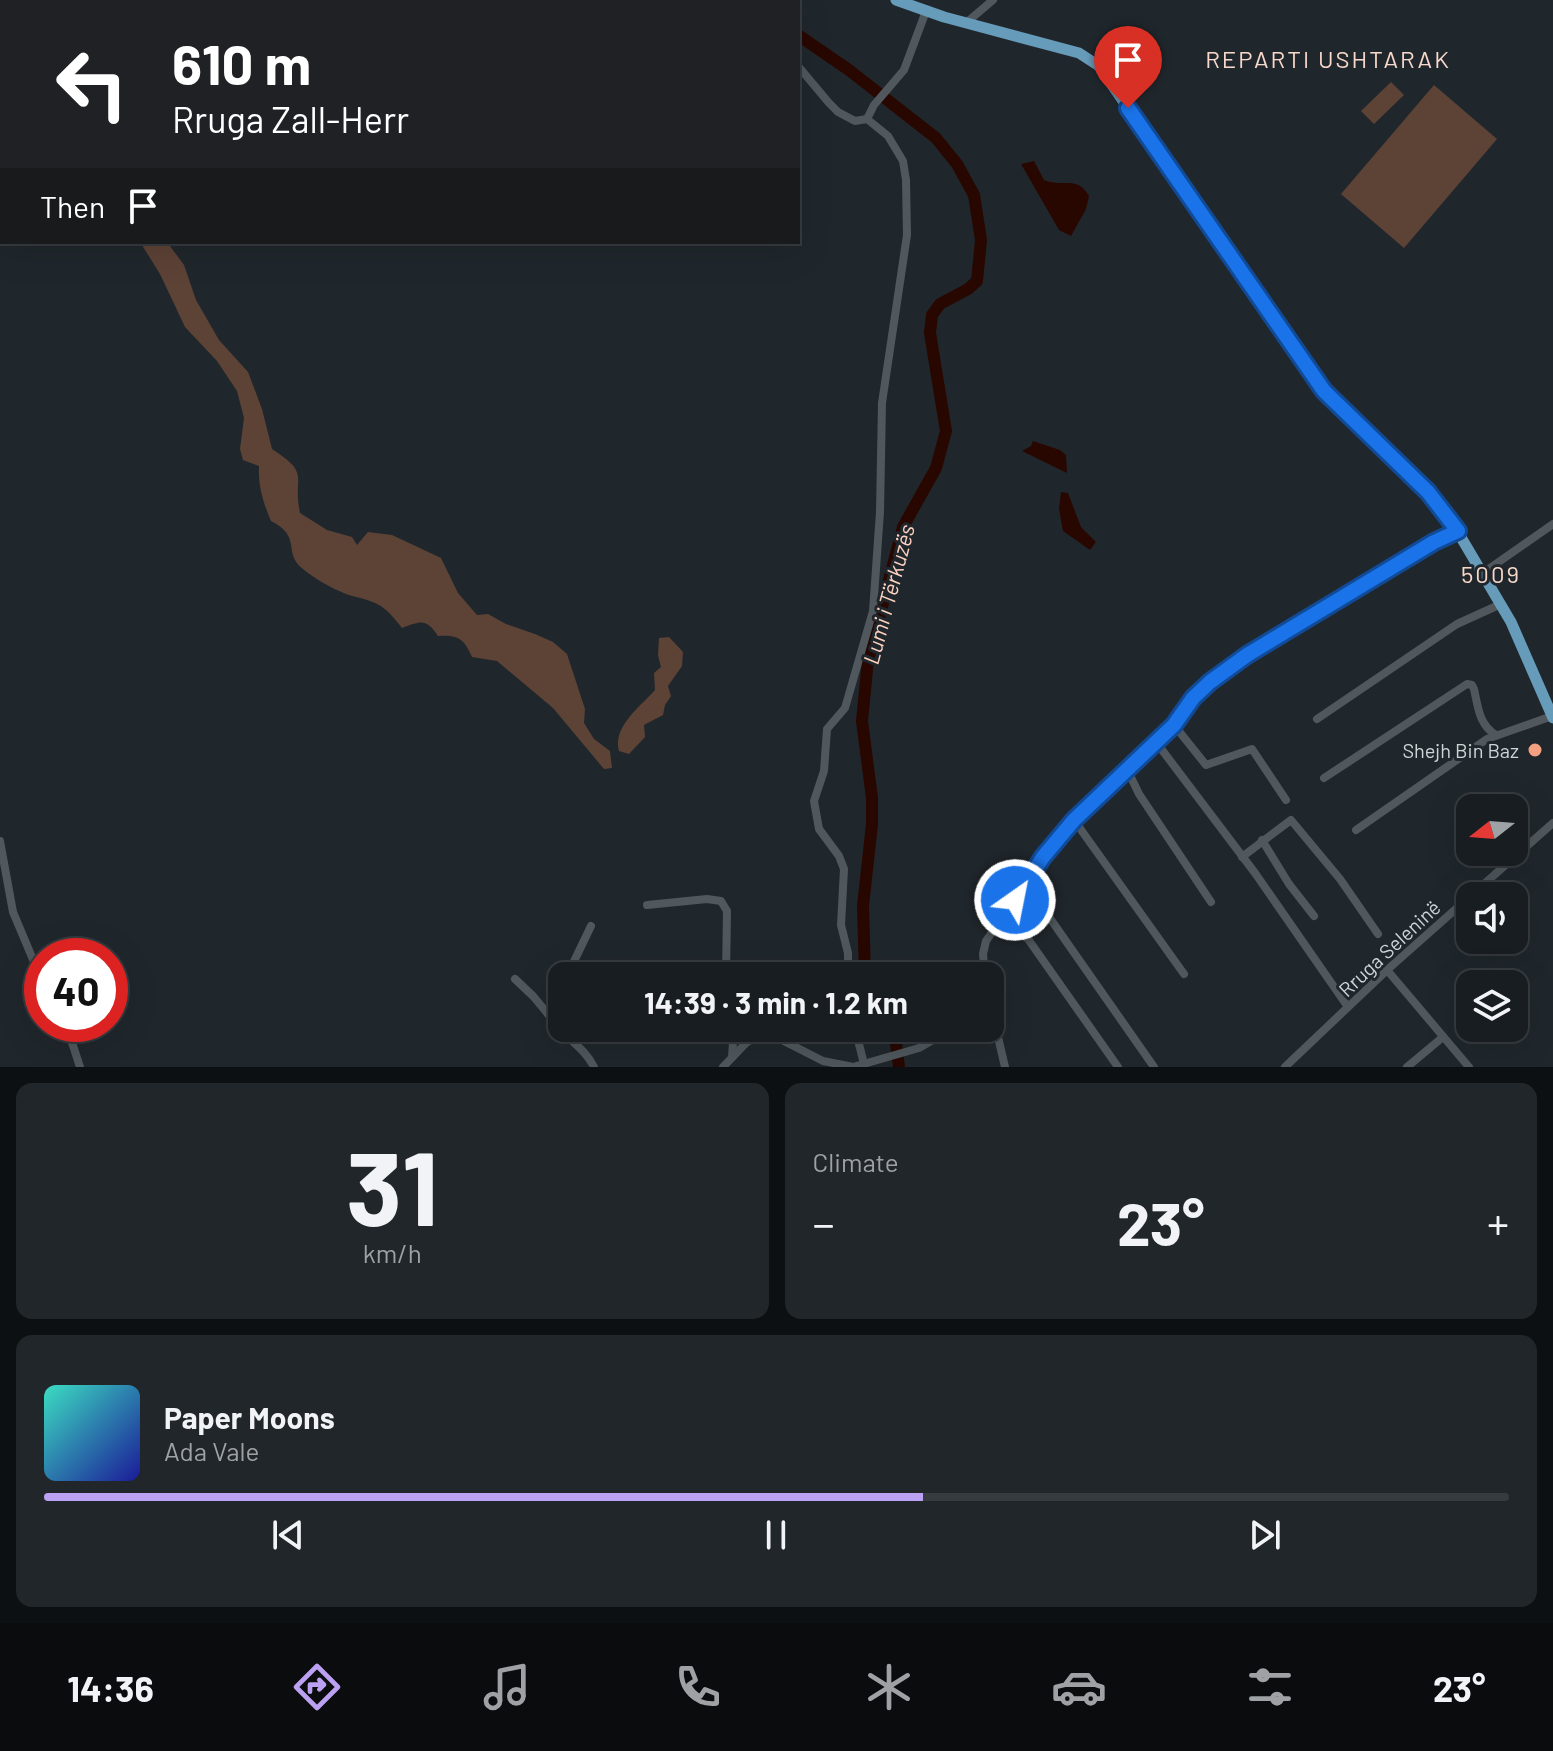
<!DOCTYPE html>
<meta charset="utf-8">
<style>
body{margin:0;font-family:Barlow,sans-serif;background:#21262a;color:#f1f3f6;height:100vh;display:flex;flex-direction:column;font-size:30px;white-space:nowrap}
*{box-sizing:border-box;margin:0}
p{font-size:26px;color:#9fa2a5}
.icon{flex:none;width:44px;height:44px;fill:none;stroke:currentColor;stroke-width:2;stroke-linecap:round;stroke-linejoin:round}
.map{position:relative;height:1067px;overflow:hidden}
.side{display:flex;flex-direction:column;gap:16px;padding:16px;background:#0d1012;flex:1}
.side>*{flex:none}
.banner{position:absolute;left:0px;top:0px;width:800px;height:244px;box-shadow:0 8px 32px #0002,0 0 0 2px #363b3f;background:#202124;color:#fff;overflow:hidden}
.needle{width:52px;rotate:253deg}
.buttons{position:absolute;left:1456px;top:794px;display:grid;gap:16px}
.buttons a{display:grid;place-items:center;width:72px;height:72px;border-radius:16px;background:#181d21;box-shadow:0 8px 32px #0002,0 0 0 2px #363b3f;font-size:40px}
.speed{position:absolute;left:24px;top:938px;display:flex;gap:16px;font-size:40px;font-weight:700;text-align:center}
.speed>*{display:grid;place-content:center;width:104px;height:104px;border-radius:50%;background:#181d21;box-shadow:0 8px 32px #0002,0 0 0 2px #363b3f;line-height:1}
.speed .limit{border:12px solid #d22;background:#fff;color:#111}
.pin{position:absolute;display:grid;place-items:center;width:68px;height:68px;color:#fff;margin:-82px -34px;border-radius:50% 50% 50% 0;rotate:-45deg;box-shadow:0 0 8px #0007}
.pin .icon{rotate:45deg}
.me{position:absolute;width:88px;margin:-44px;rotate:33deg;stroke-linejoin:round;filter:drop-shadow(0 0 6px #0008)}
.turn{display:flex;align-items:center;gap:28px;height:168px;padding:0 40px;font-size:36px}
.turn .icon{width:104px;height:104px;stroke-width:2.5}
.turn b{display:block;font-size:56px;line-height:68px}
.then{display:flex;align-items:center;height:76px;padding:0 40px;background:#0003;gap:16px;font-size:30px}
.big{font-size:60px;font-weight:700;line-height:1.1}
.side .card{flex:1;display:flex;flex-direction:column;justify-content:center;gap:12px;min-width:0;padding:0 28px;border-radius:16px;background:#21262a}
.side .dial{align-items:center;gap:0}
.dial b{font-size:104px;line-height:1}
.song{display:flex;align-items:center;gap:24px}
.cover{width:96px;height:96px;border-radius:12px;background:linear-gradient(135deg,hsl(170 70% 55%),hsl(240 70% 35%))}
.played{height:8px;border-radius:4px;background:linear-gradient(90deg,#bca0f2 60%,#363b3f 60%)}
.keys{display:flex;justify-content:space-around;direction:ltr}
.heat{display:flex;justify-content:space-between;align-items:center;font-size:44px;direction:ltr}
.side .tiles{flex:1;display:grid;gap:16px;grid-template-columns:1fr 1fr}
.card:last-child{grid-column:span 2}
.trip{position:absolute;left:548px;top:962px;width:456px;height:80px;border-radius:16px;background:#181d21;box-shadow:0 8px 32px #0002,0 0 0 2px #363b3f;font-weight:700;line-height:80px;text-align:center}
.dock{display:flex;height:128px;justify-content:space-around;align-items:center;background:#0a0c0d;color:#9fa2a5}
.dock .icon{width:56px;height:56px}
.dock .selected{color:#bca0f2}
.dock b{font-size:36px;color:#f1f3f6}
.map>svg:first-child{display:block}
.green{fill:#5d4236}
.water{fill:#280700}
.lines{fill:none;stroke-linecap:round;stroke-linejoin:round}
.river{stroke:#280700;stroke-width:12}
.minor{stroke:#50585d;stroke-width:8}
.major{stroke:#669bba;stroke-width:11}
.route-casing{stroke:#114b97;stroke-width:20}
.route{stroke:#1a73e8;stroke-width:14}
.poi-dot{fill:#f2a07f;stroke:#20272c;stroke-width:3}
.labels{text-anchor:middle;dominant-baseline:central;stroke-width:6;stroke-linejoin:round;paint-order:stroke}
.poi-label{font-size:20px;fill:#cfd4d7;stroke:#20272c;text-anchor:end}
.street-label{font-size:20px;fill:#cfd4d7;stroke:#20272c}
.water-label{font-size:22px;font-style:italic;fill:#fed2c1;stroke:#20272c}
.quarter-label{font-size:24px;letter-spacing:2px;fill:#f8d8cb;stroke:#20272c}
</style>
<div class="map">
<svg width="1553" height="1067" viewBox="0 0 1553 1067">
<rect width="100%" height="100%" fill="#20272c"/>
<!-- green -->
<g class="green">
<polygon points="1391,82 1404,95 1374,124 1361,111"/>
<polygon points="1434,85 1497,139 1404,248 1341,194"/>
<path d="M140,242h27l17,23 12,35 23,40 29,32 14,37 10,40c40,26 20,26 28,64l27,17 25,7 5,8 11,-13 24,3 49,23 17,35 19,22 11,-1 18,10 29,10 18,8 14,12 18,55 -1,14 10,16 16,12 2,17 -8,1 -51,-61 -56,-47 -25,-4c-8,-18 -13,-22 -34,-21 -12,-18 -17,-15 -36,-8 -5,-6 -10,-13 -16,-18 -13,-11 -26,-11 -40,-16 -15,-6 -31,-15 -43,-25 -21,-16 0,-32 -32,-48 -8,-19 -13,-35 -12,-55l-16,-6 -3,-11 4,-31 -7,-27 -20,-30 -32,-34 -25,-53z"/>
<path d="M669,637l14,15 -1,14 -14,20 3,10 -6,9 -2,10 -19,10 1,12 -16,17 -10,-3c-7,-24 21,-44 36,-61l-1,-17 7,-6 -3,-12 1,-17z"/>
</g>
<!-- water -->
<g class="water">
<path d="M1034,161l10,19c20,8 33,-5 45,16l-3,13 -15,27 -12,-6 -38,-66z"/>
<polygon points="1033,441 1060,450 1066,455 1067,473 1022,451 1031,446"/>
<polygon points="1061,492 1068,493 1081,527 1096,542 1090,550 1063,531 1059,509"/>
</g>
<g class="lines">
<!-- river -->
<g class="river">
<polyline points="451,0 452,2"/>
<polyline points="743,0 747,2"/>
<polyline points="577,2 582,0"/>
<polyline points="798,35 849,70 936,138 957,164 974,195 981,240 977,281 968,289 940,304 932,315 930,333 946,431 936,468 903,527 868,660 862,721 872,798 872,824 863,906 865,976"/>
<polyline points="894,1028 899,1067"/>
</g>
<!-- minor -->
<g class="minor">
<polyline points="966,23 993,0"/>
<polyline points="798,66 829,103 838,112 855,121 867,119"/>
<polyline points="867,119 874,105 904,70 926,11"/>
<polyline points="1483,573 1553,524"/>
<polyline points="1317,719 1457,624 1501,604"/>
<polyline points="1174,725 1206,765 1252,749 1286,800"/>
<polyline points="1156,742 1255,873 1348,1007"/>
<polyline points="1127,769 1139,794 1211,902"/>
<path d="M1324,778l143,-94 5,1 2,4c4,18 5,36 22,46"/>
<polyline points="1074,820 1184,974"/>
<polyline points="1356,830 1487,739 1552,716"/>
<polyline points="1262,840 1289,884 1314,916"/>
<polyline points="0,841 13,912 42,981"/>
<polyline points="1242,857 1291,820 1340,879 1378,934"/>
<polyline points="1026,884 1154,1067"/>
<polyline points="647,905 707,899 721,901 727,911 726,976"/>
<polyline points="1004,916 1028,939 1118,1067"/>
<polyline points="1387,970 1469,1067"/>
<polyline points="567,976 591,926"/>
<polyline points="848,976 848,953 841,925 844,869 839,856 819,829 814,801 824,771 827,729 845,708 873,611 880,512 882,403 907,235 906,180 903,161 888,136 867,119"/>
<polyline points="985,976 983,954 986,941 1059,837 1104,789 1174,725 1200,691 1247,655 1434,542 1458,531"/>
<polyline points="515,979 533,996 548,1014"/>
<path d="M562,985l-14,29c12,21 36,32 46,53"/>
<polyline points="990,1003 1005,1067"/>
<polyline points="66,1024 80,1067"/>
<polyline points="855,1028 864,1064"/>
<polyline points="732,1057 734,1028"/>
<polyline points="723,1067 746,1043 760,1034 772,1035 823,1061 853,1067 919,1048 953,1028"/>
<polyline points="1285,1067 1387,970 1553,823"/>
<polyline points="1407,1067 1443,1037"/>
</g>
<!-- major -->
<polyline class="major" points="896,0 944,17 1079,53 1099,66 1324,391 1428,492 1449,517 1511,622 1553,718"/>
</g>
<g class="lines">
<defs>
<polyline id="route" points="1015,900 1043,857 1074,820 1174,725 1193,698 1210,682 1247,655 1434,542 1458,531 1428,492 1324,391 1128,108"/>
</defs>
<!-- route casing -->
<use href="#route" class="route-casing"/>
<!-- route -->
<use href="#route" class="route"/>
</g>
<!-- markers -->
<circle class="poi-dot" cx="1535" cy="750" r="8"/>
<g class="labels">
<!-- poi labels -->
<g class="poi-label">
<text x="1519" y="750">Shejh Bin Baz</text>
</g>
<!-- street labels -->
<g class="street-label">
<text transform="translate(1389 948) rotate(-43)">Rruga Seleninë</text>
</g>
<!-- water labels -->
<g class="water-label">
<text transform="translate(888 594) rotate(-75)">Lumi i Tërkuzës</text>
</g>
<!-- quarter labels -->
<g class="quarter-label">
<text x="1328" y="58">REPARTI USHTARAK</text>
<text x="1491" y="573">5009</text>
</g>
</g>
</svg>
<div class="buttons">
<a><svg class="needle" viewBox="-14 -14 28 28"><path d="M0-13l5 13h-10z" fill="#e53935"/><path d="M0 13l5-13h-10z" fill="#9fa2a5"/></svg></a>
<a><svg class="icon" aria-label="sound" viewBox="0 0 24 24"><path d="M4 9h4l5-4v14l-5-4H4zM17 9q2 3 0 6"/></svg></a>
<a><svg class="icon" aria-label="layers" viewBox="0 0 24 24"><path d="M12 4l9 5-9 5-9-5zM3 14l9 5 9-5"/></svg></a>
</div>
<div class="speed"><div class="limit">40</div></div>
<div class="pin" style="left:1128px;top:108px;background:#d93025"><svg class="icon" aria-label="arrive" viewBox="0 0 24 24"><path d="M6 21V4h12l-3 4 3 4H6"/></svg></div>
<svg class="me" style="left:1015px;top:900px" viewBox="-20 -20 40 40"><circle r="17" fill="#1a73e8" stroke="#fff" stroke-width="3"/><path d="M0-11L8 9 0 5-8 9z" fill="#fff"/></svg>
<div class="trip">14:39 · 3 min · 1.2 km</div>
<div class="banner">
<div class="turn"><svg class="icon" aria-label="left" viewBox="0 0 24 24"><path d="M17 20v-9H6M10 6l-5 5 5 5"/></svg><div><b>610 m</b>Rruga Zall-Herr</div></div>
<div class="then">Then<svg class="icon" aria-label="arrive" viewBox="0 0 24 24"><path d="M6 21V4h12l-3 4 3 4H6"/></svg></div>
</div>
</div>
<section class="side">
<div class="tiles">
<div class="card dial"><b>31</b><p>km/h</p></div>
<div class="card"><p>Climate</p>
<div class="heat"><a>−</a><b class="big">23°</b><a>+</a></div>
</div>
<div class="card">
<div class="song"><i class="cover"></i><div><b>Paper Moons</b><p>Ada Vale</p></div></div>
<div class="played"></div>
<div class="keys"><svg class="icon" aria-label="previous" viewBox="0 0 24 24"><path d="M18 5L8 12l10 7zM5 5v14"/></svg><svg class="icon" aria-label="pause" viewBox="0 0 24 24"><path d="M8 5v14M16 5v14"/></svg><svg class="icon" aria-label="next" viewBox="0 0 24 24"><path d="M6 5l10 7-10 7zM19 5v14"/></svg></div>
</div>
</div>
</section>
<nav class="dock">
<b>14:36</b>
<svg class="icon selected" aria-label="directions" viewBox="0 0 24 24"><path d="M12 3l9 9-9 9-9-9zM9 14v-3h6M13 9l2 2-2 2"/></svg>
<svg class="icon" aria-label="music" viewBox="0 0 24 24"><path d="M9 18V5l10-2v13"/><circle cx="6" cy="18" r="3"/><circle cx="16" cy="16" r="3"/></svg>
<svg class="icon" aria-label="phone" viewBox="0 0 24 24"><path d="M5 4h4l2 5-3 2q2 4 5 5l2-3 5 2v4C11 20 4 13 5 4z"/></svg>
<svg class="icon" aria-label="climate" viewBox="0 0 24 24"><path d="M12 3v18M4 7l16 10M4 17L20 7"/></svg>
<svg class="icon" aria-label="car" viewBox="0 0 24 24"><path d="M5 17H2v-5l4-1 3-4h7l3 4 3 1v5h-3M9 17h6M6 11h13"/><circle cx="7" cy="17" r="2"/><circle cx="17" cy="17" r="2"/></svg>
<svg class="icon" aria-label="filters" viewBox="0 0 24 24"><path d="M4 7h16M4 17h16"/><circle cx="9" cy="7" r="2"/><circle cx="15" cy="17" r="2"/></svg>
<b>23°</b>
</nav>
